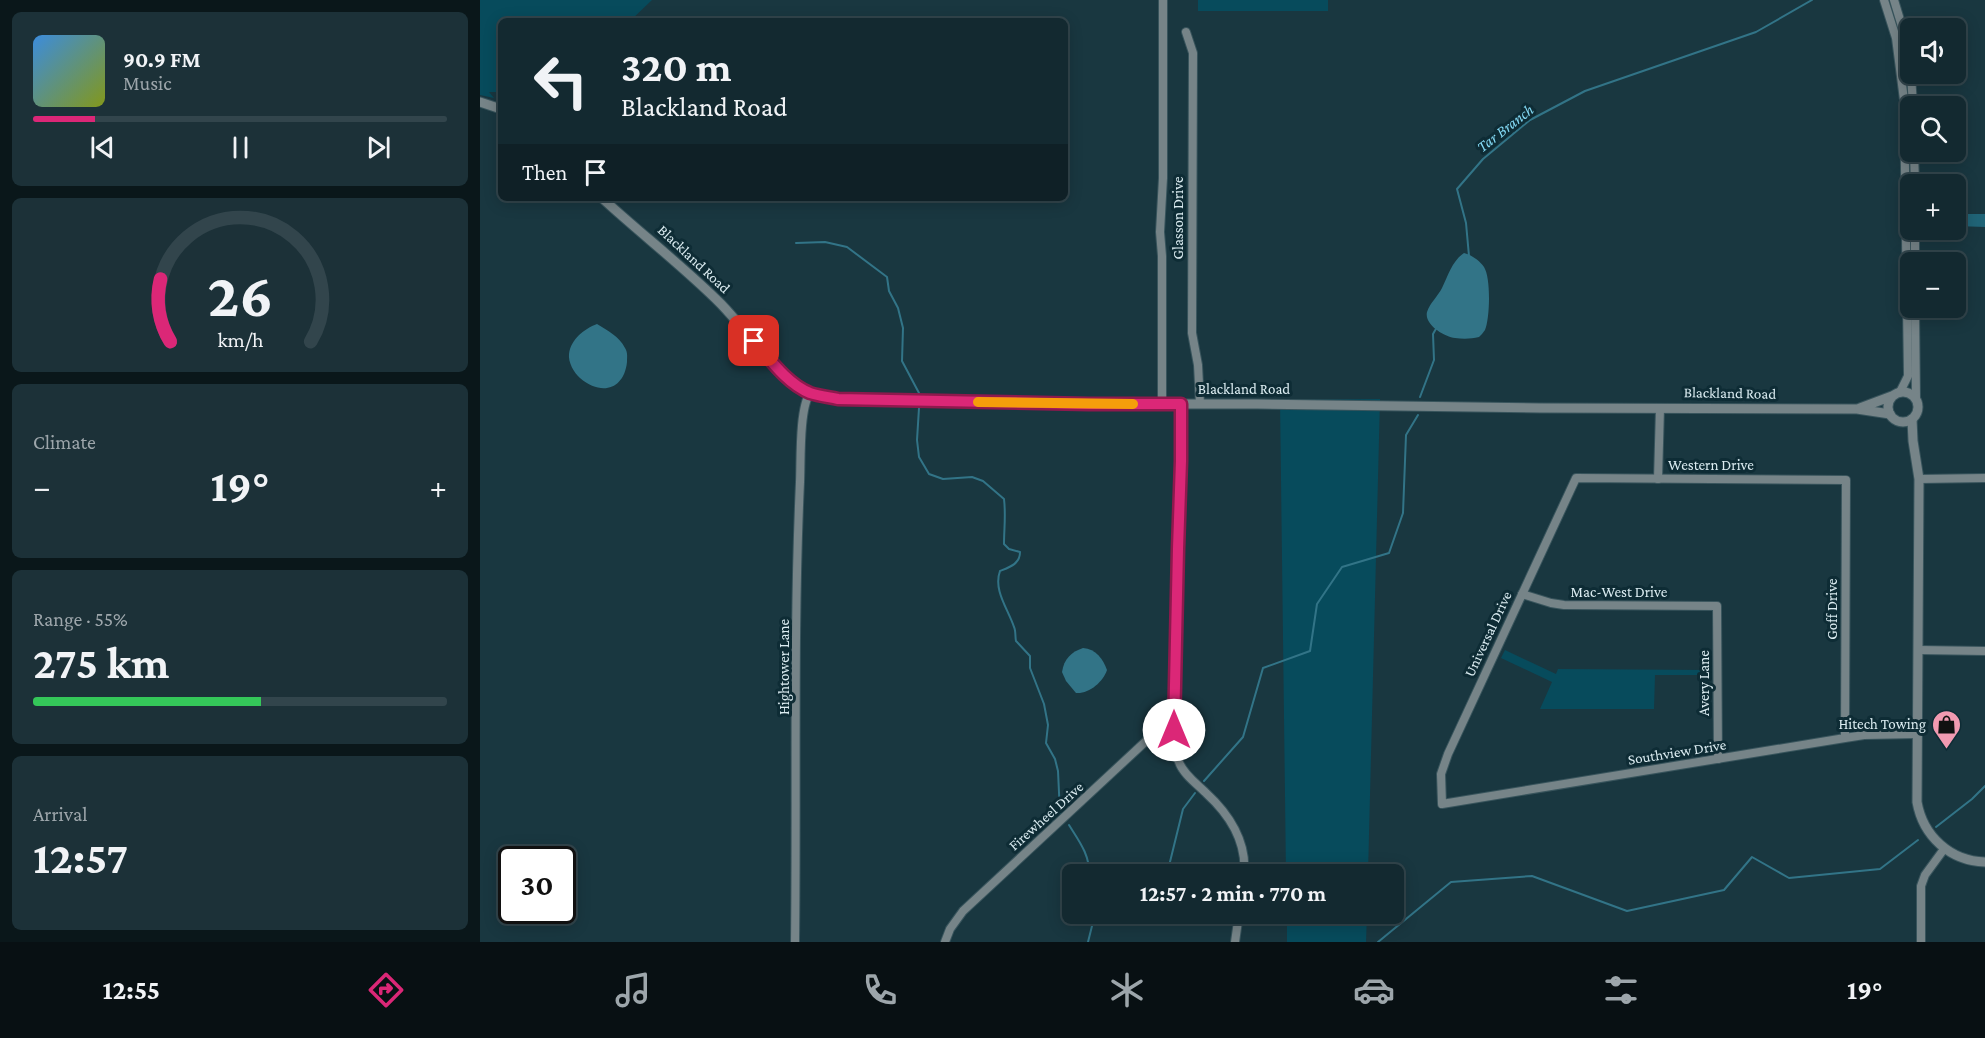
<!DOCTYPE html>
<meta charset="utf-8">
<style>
body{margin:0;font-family:"Crimson Pro",serif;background:#1c3138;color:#f1f3f6;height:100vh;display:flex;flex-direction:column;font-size:22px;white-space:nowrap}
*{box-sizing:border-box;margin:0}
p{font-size:20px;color:#9da6ab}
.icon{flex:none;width:33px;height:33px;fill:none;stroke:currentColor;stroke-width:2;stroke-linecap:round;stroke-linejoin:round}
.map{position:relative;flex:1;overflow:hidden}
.drawer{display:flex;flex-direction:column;gap:12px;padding:12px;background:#0a171a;width:480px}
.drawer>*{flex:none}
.top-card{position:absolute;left:18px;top:18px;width:570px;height:183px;border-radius:9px;box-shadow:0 3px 15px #0003,0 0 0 2px #32454c;background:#132930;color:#f1f3f6;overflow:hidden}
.fabs{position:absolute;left:1420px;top:18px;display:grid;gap:12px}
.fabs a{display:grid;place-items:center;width:66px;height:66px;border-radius:9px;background:#132930;box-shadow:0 3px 15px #0003,0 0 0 2px #32454c;font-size:30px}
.speed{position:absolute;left:18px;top:846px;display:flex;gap:12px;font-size:30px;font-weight:700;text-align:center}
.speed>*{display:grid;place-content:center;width:78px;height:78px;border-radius:50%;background:#132930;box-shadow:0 3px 15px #0003,0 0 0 2px #32454c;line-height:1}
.speed .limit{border:3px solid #111;border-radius:9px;background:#fff;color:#111}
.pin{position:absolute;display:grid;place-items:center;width:51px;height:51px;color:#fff;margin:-26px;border-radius:12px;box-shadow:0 3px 9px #0006}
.me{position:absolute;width:66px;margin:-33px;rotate:0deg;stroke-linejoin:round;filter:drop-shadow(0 0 4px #0008)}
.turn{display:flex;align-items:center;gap:21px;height:126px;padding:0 24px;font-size:27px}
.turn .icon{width:78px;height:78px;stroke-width:2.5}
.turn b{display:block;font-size:42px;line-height:51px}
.then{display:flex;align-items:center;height:57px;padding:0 24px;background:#0003;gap:12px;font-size:22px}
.big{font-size:45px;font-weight:700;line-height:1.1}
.drawer .card{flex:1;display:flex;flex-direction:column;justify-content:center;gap:9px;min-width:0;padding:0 21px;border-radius:9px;background:#1c3138}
.drawer .dial{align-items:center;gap:0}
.dial svg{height:156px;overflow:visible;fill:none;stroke:#32454c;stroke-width:7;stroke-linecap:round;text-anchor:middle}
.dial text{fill:#f1f3f6;stroke:none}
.song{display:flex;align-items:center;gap:18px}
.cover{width:72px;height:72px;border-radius:9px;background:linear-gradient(135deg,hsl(210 70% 55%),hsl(70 70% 35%))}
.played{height:6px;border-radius:3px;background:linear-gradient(90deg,#db2777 15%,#32454c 15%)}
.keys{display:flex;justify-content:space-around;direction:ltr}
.heat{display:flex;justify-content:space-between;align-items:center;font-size:33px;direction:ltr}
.charge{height:9px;border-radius:4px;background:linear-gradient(90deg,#34c759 55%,#32454c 0)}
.trip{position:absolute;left:582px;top:864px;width:342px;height:60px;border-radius:9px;background:#132930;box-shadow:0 3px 15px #0003,0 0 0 2px #32454c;font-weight:700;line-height:60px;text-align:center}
.tab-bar{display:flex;height:96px;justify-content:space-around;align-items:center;background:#081013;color:#9da6ab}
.tab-bar .icon{width:42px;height:42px}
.tab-bar .on{color:#db2777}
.tab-bar b{font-size:27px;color:#f1f3f6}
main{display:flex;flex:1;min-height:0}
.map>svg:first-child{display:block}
.green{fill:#074b5c}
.forest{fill:#206477}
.water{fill:#327487}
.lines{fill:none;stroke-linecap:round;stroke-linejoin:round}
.stream{stroke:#327487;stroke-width:2}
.minor-casing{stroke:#38545c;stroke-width:10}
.tertiary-casing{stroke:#38545c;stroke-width:11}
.minor{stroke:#768488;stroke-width:8}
.tertiary{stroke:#768488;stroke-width:9}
.route-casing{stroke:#8e194d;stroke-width:15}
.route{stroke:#db2777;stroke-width:10}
.slow{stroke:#f59e0b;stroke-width:10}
.labels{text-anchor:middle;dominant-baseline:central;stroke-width:6;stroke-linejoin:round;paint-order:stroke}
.street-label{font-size:15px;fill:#dbecf1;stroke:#0e2c35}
.poi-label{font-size:15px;fill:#dbecf1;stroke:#0e2c35;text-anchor:end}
.water-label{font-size:16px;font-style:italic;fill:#84daf5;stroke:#0e2c35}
</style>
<main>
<section class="drawer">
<div class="card">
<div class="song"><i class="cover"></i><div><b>90.9 FM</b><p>Music</p></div></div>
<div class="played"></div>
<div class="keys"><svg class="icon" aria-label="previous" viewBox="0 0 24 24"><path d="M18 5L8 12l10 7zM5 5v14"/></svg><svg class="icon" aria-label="pause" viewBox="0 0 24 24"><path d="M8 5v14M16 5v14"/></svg><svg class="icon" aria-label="next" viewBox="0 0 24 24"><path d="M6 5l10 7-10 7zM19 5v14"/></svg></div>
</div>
<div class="card dial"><svg viewBox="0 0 100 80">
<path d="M14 69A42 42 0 1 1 86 69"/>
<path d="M14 69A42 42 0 0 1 9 37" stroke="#db2777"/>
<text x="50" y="56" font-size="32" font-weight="700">26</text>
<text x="50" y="72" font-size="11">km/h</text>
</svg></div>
<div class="card"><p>Climate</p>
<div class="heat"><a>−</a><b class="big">19°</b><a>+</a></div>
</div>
<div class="card"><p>Range · 55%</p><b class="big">275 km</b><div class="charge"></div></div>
<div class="card"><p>Arrival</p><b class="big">12:57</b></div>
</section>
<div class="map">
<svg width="1505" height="942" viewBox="0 0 1505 942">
<rect width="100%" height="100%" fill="#193740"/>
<!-- green -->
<g class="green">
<polygon points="0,0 172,0 150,21 21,21 21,92 9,92 14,98 0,95"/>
<rect x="718" y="0" width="130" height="11"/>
<polygon points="900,399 888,874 806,874 800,400"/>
<polygon points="1025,650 1076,674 1078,669 1228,670 1228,675 1175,675 1174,709 1060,709 1072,682 1021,658"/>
<polygon points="807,914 887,914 886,942 807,942"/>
</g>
<!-- forest -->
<polygon class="forest" points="1476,214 1505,214 1505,227 1476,226"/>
<!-- water -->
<g class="water">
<path d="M984,253c8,2 16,8 20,14 7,11 6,51 1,63 -2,3 -4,5 -6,7 -8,2 -16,2 -24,1 -10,-1 -31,-13 -28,-26 3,-9 11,-16 15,-24 6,-12 10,-27 22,-35z"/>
<path d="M117,324c11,7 22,12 28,24 3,5 2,9 2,14 -3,28 -26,34 -47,16 -6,-5 -12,-16 -11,-24 2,-15 15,-25 28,-30z"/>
<path d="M603,648c13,1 20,11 24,22 -4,12 -18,24 -31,23l-10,-12 -4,-9c2,-13 9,-20 21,-24z"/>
</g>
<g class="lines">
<!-- stream -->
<g class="stream">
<polyline points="316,243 345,242 367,247 407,277 409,291 418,308 423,328 422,361 439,393"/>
<polyline points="989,256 986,223 977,189 1003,159 1050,120 1105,91 1276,32 1332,0"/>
<polyline points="940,397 954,360 953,334 957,327"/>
<path d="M439,408l-2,32 2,17 10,17 14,5 29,-2 11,4 21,18c2,16 0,30 0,45l5,5 11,3c0,12 -10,15 -20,19 -7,19 8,38 14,56 2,4 1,10 2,14l14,15v12l14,36 4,21 -2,18 9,16 3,12 2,43"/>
<polyline points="724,781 763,737 783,668 830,651 837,604 862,567 909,553 923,513 926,435 938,415"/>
<path d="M589,825c10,16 21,30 20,49"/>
<polyline points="1456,827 1492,799 1505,786"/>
<polyline points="687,874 703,809 715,793"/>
<polyline points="608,942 615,914"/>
<polyline points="898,942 971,882 1052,876 1147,911 1244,890 1272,857 1309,878 1400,869 1438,840"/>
</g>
<defs>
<g id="minor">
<polyline points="1404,0 1416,38 1424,100 1428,376 1420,392"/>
<polyline points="1414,0 1424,33 1431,72"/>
<polyline points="706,32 713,53 712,333 718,365 720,404"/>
<polyline points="1431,74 1433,106"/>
<polyline points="1434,152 1435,184"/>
<polyline points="1435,230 1435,262"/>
<polyline points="1435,308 1436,398"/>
<polyline points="682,404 682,256 680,232 683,178 683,0"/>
<path d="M701,404v57l-8,255c1,14 0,32 6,46 4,12 18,22 27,31 23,21 41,49 38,81"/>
<polyline points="1178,479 1180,408"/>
<polyline points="1439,479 1505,478"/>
<polyline points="1042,594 1071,603 1084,605 1237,606 1238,759"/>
<polyline points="1439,650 1505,651"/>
<polyline points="1365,738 1366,480 1096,478 968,754 961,774 962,804 1365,738 1384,735 1437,734"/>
<path d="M315,942c2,-153 -2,-307 5,-460 1,-21 -1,-73 10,-89"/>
<polyline points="465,942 470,929 483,911 693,716"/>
<polyline points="755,942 759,914"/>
<polyline points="1441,942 1441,886 1445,875 1464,849"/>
</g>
<g id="tertiary">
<polyline points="0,102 21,109"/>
<path d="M122,198c39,36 81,68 119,106 26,27 48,61 78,83 11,8 26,9 39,12l251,5h168l283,4 317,1 33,5"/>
<circle cx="1423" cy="407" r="15"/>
<polyline points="1380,408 1412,396"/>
<path d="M1432,419l1,22 6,38 -2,323c6,34 33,59 68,60"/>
</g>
</defs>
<!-- minor casing -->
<use href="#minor" class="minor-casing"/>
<!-- tertiary casing -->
<use href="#tertiary" class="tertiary-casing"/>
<!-- minor -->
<use href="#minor" class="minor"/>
<!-- tertiary -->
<use href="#tertiary" class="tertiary"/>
</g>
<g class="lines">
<defs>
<path id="route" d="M274,341c15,17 33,43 56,52 9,3 19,4 28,6l251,5h92v57l-3,88 -4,181"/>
</defs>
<!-- route casing -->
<use href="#route" class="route-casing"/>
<!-- route -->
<use href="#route" class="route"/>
<!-- slow -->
<polyline class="slow" points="498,402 653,404"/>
</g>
<!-- icons -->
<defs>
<symbol id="shop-pin" viewBox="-11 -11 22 30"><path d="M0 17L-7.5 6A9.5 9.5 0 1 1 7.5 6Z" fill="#f19ab1" stroke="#0e2c35"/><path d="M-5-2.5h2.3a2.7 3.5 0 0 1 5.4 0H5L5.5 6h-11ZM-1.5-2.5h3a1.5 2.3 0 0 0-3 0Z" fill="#111"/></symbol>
</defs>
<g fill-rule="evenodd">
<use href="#shop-pin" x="1450" y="708" width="33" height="45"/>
</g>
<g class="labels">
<!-- street labels -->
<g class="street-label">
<text transform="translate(698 218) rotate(-90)">Glasson Drive</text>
<text transform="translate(214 259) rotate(43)">Blackland Road</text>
<text x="764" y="389">Blackland Road</text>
<text transform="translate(1250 393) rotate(1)">Blackland Road</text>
<text x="1231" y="465">Western Drive</text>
<text x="1139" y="592">Mac-West Drive</text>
<text transform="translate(1352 609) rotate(-90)">Goff Drive</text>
<text transform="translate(1008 634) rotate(-65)">Universal Drive</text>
<text transform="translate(304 667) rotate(-90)">Hightower Lane</text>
<text transform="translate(1224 683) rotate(-90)">Avery Lane</text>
<text transform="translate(1197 752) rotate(-9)">Southview Drive</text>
<text transform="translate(566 816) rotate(-42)">Firewheel Drive</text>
</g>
<!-- poi labels -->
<g class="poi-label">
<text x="1446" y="724">Hitech Towing</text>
</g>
<!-- water labels -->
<g class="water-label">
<text transform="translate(1025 128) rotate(-38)">Tar Branch</text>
</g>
</g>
</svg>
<div class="fabs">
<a><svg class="icon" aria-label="sound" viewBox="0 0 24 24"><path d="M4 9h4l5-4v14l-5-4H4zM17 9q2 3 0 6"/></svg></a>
<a><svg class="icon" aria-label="search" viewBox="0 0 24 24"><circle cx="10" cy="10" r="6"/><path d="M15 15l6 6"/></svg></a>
<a>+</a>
<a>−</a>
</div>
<div class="speed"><div class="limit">30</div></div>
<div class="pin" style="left:274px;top:341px;background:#d93025"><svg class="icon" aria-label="arrive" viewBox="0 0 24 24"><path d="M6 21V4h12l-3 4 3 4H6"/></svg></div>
<svg class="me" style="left:694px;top:730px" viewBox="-20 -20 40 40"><circle r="19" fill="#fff"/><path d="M0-13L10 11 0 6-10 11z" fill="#db2777"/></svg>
<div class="trip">12:57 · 2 min · 770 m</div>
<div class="top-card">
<div class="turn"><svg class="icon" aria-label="left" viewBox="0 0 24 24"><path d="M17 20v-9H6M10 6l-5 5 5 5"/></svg><div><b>320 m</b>Blackland Road</div></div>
<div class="then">Then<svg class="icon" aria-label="arrive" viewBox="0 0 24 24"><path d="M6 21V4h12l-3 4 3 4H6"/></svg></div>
</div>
</div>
</main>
<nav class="tab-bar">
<b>12:55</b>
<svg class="icon on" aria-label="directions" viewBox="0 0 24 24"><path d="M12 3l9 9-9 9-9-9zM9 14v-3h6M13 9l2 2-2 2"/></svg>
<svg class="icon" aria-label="music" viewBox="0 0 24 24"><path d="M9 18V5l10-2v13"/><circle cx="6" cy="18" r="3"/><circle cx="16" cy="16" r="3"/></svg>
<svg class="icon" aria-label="phone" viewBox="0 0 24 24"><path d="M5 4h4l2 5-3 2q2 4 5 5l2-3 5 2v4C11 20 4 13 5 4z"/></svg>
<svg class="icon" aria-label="climate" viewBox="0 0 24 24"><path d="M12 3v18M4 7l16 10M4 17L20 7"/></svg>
<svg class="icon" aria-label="car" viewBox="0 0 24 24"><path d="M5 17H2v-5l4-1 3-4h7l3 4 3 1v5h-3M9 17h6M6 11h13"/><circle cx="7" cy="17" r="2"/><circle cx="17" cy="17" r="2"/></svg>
<svg class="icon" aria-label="filters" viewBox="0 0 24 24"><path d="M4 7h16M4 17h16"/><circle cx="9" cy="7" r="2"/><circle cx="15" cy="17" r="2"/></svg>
<b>19°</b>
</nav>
